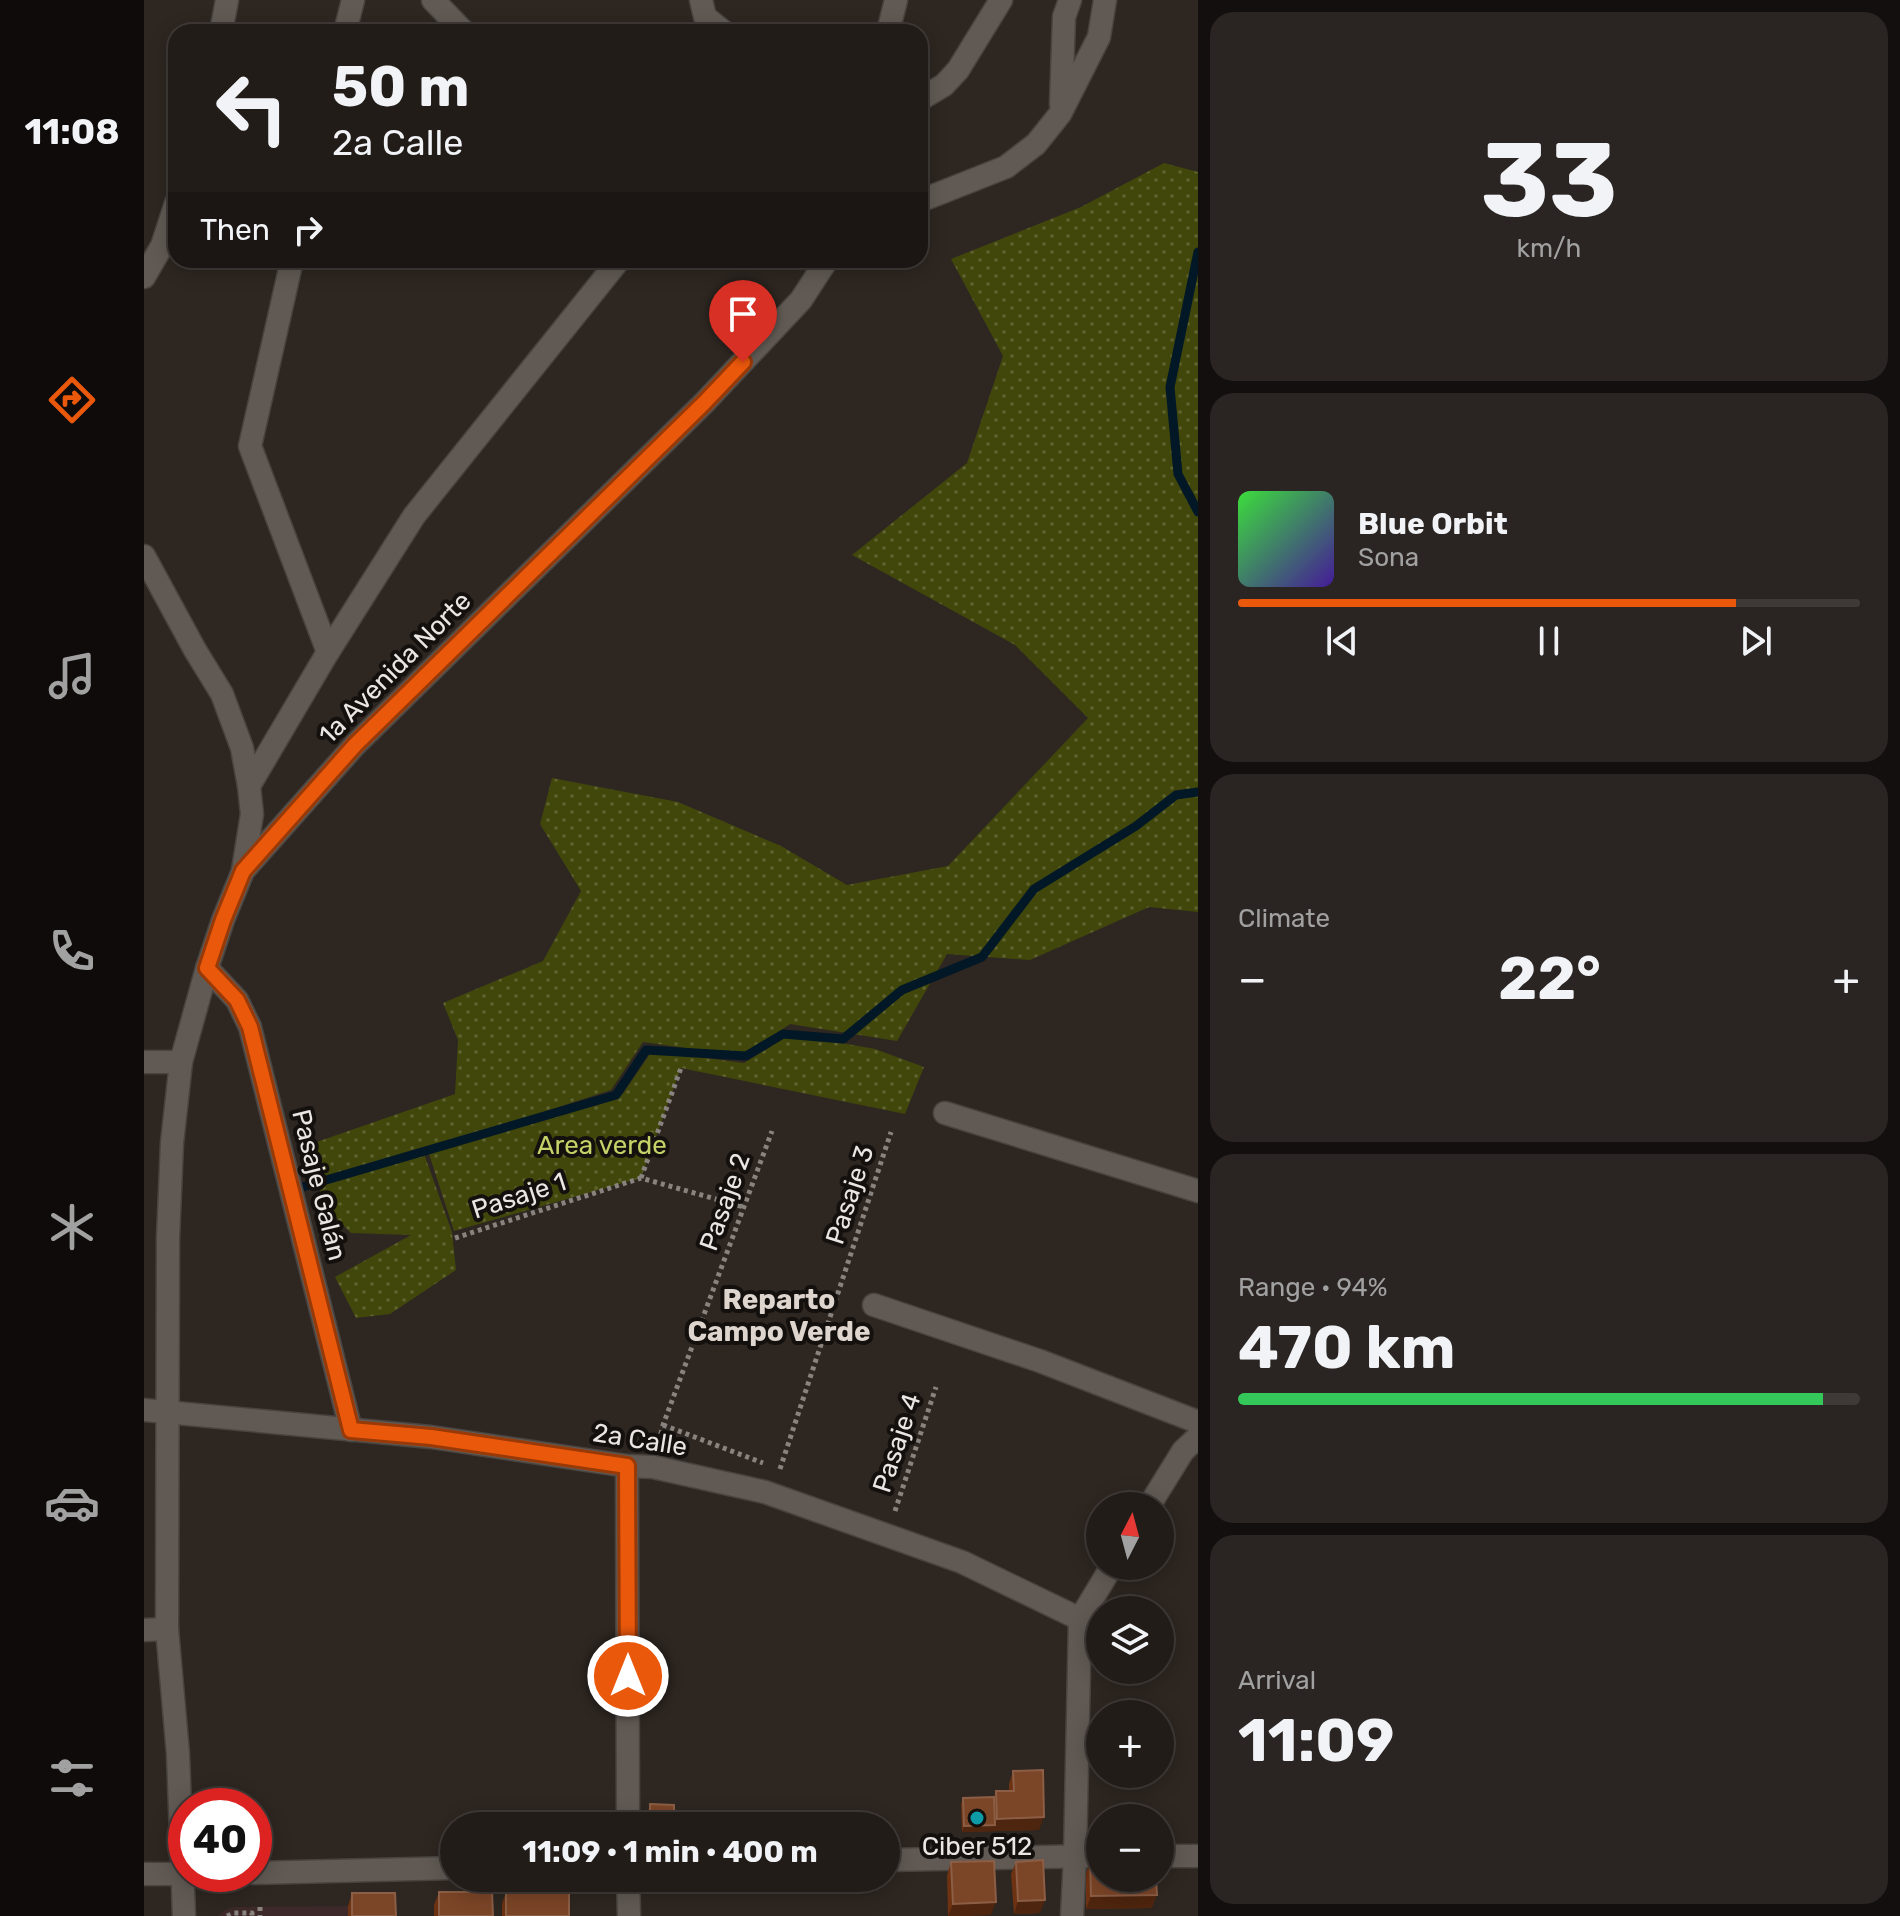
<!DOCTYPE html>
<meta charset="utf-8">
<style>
body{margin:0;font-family:Rubik,sans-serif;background:#2a2522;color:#f1f3f6;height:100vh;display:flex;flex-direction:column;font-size:30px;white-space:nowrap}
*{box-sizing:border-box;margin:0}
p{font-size:26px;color:#a2a1a2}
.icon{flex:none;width:44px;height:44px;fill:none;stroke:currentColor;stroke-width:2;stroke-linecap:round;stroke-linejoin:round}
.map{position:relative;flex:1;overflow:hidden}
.sheet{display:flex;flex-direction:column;gap:12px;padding:12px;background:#130f0e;width:702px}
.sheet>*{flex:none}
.banner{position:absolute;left:24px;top:24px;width:760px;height:244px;border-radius:24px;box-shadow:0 4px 20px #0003,0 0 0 2px #3f3a38;background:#221c19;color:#f1f3f6;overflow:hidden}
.needle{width:52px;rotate:6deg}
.buttons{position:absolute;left:942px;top:1492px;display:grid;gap:16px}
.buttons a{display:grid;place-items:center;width:88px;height:88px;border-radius:50%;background:#221c19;box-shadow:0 4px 20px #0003,0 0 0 2px #3f3a38;font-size:40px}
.speed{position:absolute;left:24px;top:1788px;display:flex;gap:16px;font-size:40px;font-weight:700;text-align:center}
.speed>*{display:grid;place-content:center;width:104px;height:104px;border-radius:50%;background:#221c19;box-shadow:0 4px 20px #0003,0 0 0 2px #3f3a38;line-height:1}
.speed .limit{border:12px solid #d22;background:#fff;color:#111}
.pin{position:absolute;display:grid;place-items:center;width:68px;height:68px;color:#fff;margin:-82px -34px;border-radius:50% 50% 50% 0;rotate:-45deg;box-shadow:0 0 8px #0007}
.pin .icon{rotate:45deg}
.me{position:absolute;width:88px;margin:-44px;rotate:0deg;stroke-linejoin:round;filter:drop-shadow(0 0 6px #0008)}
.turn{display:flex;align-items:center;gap:28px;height:168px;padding:0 32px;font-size:36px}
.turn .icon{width:104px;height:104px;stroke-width:2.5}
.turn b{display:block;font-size:56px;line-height:68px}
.then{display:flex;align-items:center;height:76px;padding:0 32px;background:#0003;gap:16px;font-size:30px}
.big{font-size:60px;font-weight:700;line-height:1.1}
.sheet .card{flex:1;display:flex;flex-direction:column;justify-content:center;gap:12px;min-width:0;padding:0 28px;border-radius:24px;background:#2a2522}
.sheet .dial{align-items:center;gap:0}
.dial b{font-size:104px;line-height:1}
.song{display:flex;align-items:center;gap:24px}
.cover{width:96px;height:96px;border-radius:12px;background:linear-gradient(135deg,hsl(120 70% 55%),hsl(260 70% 35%))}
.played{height:8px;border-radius:4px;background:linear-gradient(90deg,#ea580c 80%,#3f3a38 80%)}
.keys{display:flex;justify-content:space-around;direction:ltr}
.heat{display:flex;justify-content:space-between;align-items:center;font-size:44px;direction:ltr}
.charge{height:12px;border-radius:6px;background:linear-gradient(90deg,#34c759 94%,#3f3a38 0)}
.trip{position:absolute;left:296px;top:1812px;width:460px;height:80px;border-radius:40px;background:#221c19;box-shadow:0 4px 20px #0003,0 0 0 2px #3f3a38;font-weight:700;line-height:80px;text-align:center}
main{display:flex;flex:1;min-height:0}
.dock{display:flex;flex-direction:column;width:144px;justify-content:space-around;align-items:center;background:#0e0b0a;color:#a2a1a2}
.dock .icon{width:56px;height:56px}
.dock .active{color:#ea580c}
.dock b{font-size:36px;color:#f1f3f6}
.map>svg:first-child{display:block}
.commercial{fill:#3d2929}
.grass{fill:url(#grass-dots)}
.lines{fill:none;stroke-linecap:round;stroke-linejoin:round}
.stream{stroke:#031827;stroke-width:9}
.minor-casing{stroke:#48433f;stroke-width:25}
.tertiary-casing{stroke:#48433f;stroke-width:25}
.path{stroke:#89837f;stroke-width:5;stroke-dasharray:4 4;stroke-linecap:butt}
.minor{stroke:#615a54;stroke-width:22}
.tertiary{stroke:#615a54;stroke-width:22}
.wall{fill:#6d3211}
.shaded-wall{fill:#4e250e}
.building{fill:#7b4527;stroke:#8c5e45;stroke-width:2}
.route-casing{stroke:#983908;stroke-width:20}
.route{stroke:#ea580c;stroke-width:14}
.culture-dot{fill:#0f9aa8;stroke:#13100e;stroke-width:3}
.labels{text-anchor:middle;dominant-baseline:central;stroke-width:8;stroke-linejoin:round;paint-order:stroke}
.street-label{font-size:26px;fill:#ebe6e3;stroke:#13100e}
.park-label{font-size:26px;fill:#c5d267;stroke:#13100e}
.poi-label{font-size:26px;fill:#ebe6e3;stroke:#13100e}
.neighbourhood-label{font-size:28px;font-weight:bold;fill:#ded5ce;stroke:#13100e}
</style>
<main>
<nav class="dock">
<b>11:08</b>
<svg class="icon active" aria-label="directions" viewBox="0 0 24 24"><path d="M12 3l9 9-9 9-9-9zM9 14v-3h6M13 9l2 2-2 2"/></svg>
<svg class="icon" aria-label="music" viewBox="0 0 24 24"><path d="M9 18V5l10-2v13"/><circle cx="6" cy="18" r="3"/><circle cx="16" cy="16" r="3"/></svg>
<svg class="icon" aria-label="phone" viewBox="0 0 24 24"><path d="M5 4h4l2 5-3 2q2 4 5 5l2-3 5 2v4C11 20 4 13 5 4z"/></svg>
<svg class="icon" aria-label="climate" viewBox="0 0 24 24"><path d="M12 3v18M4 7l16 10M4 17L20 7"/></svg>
<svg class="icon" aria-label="car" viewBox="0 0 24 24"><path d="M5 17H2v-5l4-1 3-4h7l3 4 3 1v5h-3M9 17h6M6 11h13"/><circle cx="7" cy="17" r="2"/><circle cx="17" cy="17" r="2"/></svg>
<svg class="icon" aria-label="filters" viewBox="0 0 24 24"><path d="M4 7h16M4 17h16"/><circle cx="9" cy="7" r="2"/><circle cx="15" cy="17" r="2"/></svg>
</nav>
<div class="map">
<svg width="1054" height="1916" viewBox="0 0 1054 1916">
<defs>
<pattern id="grass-dots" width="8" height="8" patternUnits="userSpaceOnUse" patternTransform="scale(2)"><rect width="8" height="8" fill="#41470a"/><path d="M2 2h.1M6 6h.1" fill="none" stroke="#5d622e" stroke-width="1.8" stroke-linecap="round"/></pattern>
</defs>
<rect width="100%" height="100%" fill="#2d2621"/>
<!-- commercial -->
<polygon class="commercial" points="204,1906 204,1916 74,1916 81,1910 90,1907"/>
<!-- grass -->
<g class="grass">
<polygon points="1020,163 1054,172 1054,912 1005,907 886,960 803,954 753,1041 646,1024 599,1056 499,1042 467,1090 279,1151 308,1232 312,1270 246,1314 212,1318 191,1277 267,1235 207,1233 180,1206 164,1145 311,1094 314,1040 299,1003 399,961 437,891 396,824 408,778 534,802 637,846 703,885 804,866 944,718 871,645 708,555 823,463 859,356 807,259 937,207"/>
<polygon points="647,1034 731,1049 780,1067 761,1114 537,1068 497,1178 310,1231 285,1154 478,1095 508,1051 600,1063"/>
</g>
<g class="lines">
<!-- stream -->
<g class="stream">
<polyline points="1054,252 1026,387 1034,474 1054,512"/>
<polyline points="155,1188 472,1095 502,1050 602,1056 639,1034 699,1039 758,990 838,957 890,889 992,826 1032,795 1054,792"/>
</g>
<defs>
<g id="minor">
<polyline points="289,0 320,32"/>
<polyline points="557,0 561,17 580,32"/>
<polyline points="77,32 83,0"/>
<polyline points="201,32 209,0"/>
<polyline points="744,32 752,0"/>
<polyline points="776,97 780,97 800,85 814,70 857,0"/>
<polyline points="917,104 920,17 926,0"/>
<polyline points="776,201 862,167 892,144 916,114 955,37 961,0"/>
<polyline points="148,260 106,446 184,652"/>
<polyline points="0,277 18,246 32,203"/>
<polyline points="0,556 51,650 78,694 98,748 105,786 108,814 99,870"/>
<polyline points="105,786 184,652 270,516 475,260"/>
<polyline points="63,968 93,1000 106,1027 207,1430"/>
<polyline points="0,1062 37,1062"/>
<polyline points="801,1113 1054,1191"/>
<polyline points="730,1305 896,1361 1054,1422"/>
<polyline points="483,1466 509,1467 621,1492 818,1562 936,1619"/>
<polyline points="1005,1506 1039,1451 1054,1437"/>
<polyline points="936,1619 968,1566"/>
<polyline points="0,1630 23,1629"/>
<polyline points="40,1916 34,1754 23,1629 24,1238 28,1143 37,1062 63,968 79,920 99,871 211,745 560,403 657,300 683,260"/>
<polyline points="928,1916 931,1856 936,1619"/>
</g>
<g id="tertiary">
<polyline points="0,1410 287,1437 483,1466 484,1826"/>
<polyline points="1016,1856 1054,1856"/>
<polyline points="742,1860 956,1856"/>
<polyline points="110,1873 310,1868"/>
<polyline points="0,1874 90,1874"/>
<polyline points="484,1878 485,1916"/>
</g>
</defs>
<!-- minor casing -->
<use href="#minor" class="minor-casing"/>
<!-- tertiary casing -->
<use href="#tertiary" class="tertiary-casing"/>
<!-- path -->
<g class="path">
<polyline points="497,1178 537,1068"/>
<polyline points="311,1238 497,1178 600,1207"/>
<polyline points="519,1425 619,1463"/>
<polyline points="515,1442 519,1425 628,1131"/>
<polyline points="636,1469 747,1132"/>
<polyline points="751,1511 792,1387"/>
<polyline points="116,1907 116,1916"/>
<polyline points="83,1916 90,1913 108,1913 108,1916"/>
</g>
<!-- minor -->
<use href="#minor" class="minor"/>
<!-- tertiary -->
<use href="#tertiary" class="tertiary"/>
</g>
<!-- wall -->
<g class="wall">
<polygon points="869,1771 895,1830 818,1832 817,1804 819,1798 850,1797 852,1791 865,1791 865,1784"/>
<polygon points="506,1804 530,1826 504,1826 504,1811"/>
<polygon points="946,1861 1008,1908 942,1909 942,1874"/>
<polygon points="807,1862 847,1915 804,1916 803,1875"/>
<polygon points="872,1862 896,1913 870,1914 867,1874"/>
<polygon points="295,1892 349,1916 290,1916 290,1905"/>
<polygon points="362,1892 425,1916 358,1916 358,1904"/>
<polygon points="208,1893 252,1916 204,1916 204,1906"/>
</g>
<!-- shaded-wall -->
<g class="shaded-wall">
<polygon points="900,1817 895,1830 818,1832 820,1826 851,1825 853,1819"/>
<polygon points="1013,1895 1008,1908 942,1909 947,1896"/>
<polygon points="901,1900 896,1913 870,1914 874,1901"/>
<polygon points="852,1902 847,1915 804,1916 809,1904"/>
</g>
<!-- building -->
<g class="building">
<polygon points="899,1770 900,1817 853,1819 852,1791 870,1791 869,1771"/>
<polygon points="850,1797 851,1825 820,1826 819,1798"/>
<polygon points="506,1804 530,1805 530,1826 506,1826"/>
<polygon points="899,1860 901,1900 874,1901 872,1862"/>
<polygon points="850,1861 852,1902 809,1904 807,1862"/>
<polygon points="946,1861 956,1861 956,1878 1012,1878 1013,1895 947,1896"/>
<polygon points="425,1891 425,1916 362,1916 362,1892"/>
<polygon points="295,1892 348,1892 349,1916 295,1916"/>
<polygon points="208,1893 251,1893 252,1916 208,1916"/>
</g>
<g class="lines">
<defs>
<polyline id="route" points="484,1676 483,1466 287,1437 207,1430 106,1027 93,1000 63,968 79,920 99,871 211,745 560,403 599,362"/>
</defs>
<!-- route casing -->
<use href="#route" class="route-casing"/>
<!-- route -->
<use href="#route" class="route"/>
</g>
<!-- markers -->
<circle class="culture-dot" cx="833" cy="1818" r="8"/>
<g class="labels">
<!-- street labels -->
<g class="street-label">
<text transform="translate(251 668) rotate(-45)">1a Avenida Norte</text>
<text transform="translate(175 1185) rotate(76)">Pasaje Galán</text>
<text transform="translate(706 1195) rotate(-72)">Pasaje 3</text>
<text transform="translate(375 1196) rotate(-18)">Pasaje 1</text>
<text transform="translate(581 1202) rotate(-70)">Pasaje 2</text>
<text transform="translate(496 1440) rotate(9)">2a Calle</text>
<text transform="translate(753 1443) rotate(-72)">Pasaje 4</text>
</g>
<!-- park labels -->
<g class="park-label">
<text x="458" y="1145">Area verde</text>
</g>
<!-- poi labels -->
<g class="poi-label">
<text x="833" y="1846">Ciber 512</text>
</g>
<!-- neighbourhood labels -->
<g class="neighbourhood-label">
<text x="635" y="1299">Reparto<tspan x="635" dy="32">Campo Verde</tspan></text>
</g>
</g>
</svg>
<div class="buttons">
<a><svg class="needle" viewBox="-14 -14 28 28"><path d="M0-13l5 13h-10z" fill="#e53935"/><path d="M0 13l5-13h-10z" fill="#a2a1a2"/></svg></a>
<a><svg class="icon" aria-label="layers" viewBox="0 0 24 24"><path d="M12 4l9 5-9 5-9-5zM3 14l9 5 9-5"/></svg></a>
<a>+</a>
<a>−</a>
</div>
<div class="speed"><div class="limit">40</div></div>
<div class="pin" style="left:599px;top:362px;background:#d93025"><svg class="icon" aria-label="arrive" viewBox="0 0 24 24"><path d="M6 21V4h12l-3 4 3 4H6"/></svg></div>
<svg class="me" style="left:484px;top:1676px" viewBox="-20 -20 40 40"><circle r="17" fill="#ea580c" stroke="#fff" stroke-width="3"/><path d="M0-11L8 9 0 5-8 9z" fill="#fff"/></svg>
<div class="trip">11:09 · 1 min · 400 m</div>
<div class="banner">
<div class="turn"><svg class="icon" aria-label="left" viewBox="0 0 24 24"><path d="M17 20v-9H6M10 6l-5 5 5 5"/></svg><div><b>50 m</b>2a Calle</div></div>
<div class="then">Then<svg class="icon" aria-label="right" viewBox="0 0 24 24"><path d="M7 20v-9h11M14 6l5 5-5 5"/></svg></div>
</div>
</div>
<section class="sheet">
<div class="card dial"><b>33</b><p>km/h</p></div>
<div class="card">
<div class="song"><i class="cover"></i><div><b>Blue Orbit</b><p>Sona</p></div></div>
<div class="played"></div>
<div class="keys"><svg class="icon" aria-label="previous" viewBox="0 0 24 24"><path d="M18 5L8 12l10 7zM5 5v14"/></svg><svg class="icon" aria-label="pause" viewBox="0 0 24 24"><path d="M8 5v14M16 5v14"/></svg><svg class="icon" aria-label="next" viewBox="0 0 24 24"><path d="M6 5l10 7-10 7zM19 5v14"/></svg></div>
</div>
<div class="card"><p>Climate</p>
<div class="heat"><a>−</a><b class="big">22°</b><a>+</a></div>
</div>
<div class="card"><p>Range · 94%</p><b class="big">470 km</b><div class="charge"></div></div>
<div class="card"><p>Arrival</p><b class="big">11:09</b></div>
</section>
</main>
